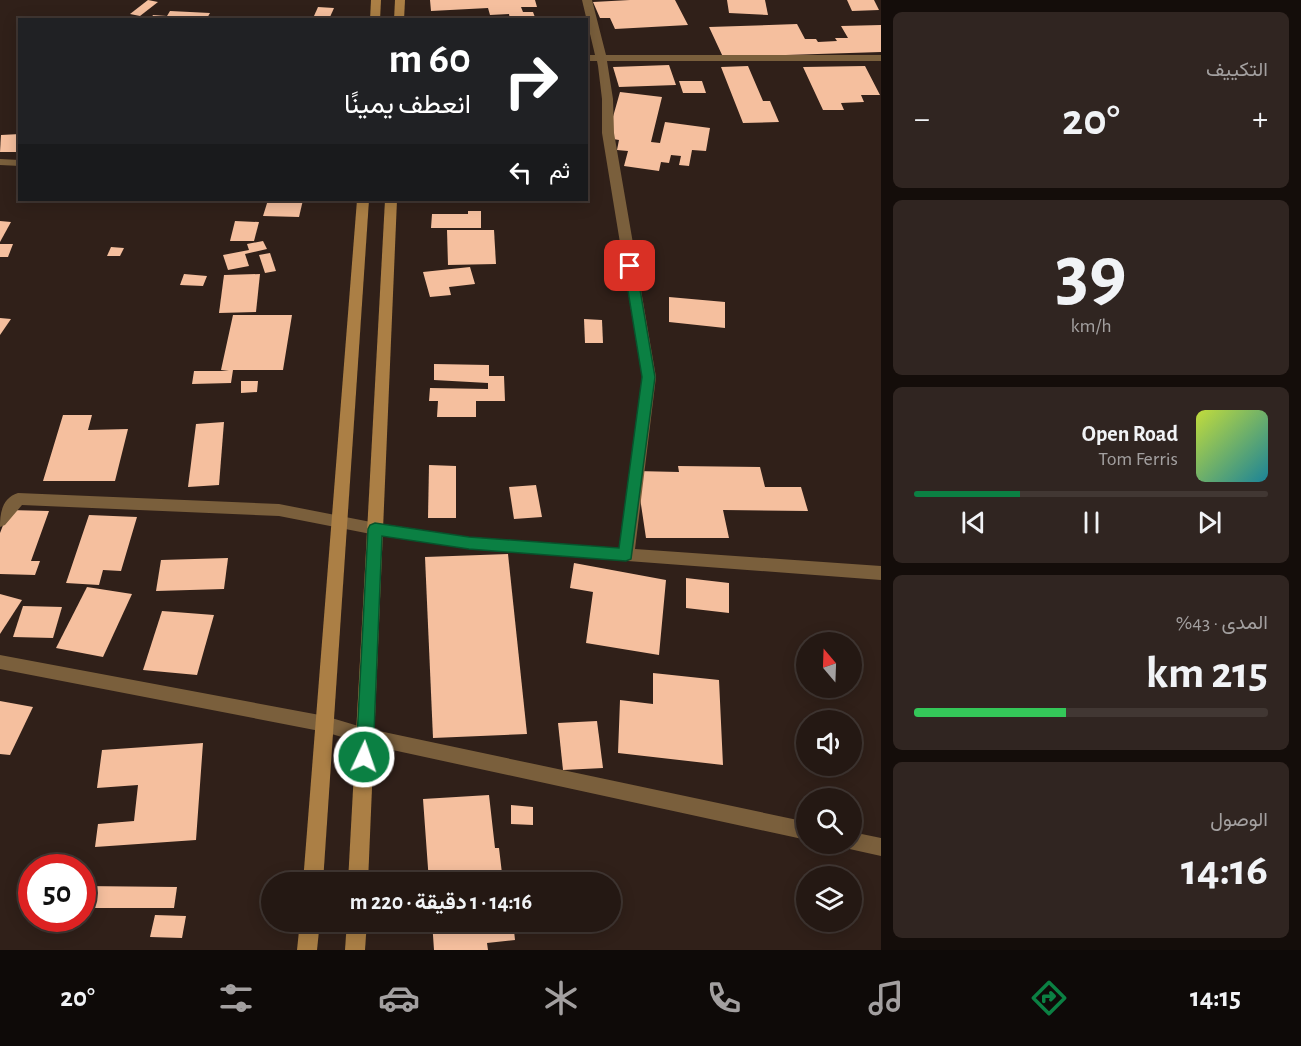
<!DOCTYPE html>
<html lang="ar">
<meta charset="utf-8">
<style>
body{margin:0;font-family:"Alegreya Sans",Vazirmatn,sans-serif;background:#302521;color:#f1f3f6;direction:rtl;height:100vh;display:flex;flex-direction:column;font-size:22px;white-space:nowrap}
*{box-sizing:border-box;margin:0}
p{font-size:20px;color:#a3a0a0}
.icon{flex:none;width:33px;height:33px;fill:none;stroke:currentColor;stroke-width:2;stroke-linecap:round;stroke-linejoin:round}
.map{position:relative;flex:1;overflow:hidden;direction:ltr}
.drawer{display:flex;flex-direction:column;gap:12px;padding:12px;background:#140d0a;width:420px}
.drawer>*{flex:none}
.hud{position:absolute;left:18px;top:18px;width:570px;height:183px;border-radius:0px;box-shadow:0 3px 15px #0003,0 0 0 2px #413733;direction:rtl;background:#202124;color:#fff;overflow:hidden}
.needle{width:39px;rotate:341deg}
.tools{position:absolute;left:796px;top:632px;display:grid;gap:12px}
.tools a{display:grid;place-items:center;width:66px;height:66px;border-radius:50%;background:#241813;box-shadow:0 3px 15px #0003,0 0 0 2px #413733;font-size:30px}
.speed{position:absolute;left:18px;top:854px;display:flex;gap:12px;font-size:30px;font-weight:700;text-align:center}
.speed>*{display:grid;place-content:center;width:78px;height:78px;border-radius:50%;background:#241813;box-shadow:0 3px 15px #0003,0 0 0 2px #413733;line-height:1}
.speed .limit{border:9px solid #d22;background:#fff;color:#111}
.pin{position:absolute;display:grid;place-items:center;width:51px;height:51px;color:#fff;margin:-26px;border-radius:12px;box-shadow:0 3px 9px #0006}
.me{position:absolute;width:66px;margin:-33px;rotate:3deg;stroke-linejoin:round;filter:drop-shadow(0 0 4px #0008)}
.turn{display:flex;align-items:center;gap:21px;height:126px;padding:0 18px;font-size:27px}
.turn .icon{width:78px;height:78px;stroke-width:2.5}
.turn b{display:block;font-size:42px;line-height:51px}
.then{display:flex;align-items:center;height:57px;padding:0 18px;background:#0003;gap:12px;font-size:22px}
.big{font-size:45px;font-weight:700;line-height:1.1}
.drawer .widget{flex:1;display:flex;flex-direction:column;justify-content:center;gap:9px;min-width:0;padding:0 21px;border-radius:9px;background:#302521}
.drawer .dial{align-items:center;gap:0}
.dial b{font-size:78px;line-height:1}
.song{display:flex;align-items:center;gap:18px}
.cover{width:72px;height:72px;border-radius:9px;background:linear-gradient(135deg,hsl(70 70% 55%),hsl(190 70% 35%))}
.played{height:6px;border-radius:3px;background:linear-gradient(90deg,#0b8043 30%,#413733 30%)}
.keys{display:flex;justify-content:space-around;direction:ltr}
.heat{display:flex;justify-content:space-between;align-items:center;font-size:33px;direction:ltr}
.charge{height:9px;border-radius:4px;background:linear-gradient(90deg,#34c759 43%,#413733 0)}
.trip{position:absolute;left:261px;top:872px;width:360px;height:60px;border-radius:30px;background:#241813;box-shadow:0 3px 15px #0003,0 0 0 2px #413733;font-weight:700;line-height:60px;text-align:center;direction:rtl}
.tabs{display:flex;height:96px;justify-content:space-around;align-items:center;background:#0e0a08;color:#a3a0a0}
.tabs .icon{width:42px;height:42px}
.tabs .current{color:#0b8043}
.tabs b{font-size:27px;color:#f1f3f6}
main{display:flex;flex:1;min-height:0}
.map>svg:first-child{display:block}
.building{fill:#f5bf9e}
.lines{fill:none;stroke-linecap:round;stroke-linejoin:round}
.street{fill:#7a5f3c;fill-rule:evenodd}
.secondary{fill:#ab7f45;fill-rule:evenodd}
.route{fill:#0b8043;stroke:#07532c;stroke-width:1.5}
</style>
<main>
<section class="drawer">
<div class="widget"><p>التكييف</p>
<div class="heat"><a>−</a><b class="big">20°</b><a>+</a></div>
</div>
<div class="widget dial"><b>39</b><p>km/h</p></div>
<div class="widget">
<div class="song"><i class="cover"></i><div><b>Open Road</b><p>Tom Ferris</p></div></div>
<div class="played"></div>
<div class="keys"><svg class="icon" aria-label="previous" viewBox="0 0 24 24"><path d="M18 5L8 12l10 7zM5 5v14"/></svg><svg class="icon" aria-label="pause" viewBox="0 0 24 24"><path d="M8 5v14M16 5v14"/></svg><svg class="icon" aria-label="next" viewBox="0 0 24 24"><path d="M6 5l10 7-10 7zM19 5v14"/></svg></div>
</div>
<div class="widget"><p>المدى · 43%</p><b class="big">215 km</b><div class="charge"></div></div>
<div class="widget"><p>الوصول</p><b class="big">14:16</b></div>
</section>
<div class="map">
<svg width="881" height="950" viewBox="0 0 881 950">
<rect width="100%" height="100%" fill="#302019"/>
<!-- building -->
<g class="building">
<polygon points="148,0 158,2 140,16 130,14"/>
<polygon points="430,0 535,0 537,7 521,7 523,12 533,12 536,20 510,20 509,14 490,15 488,8 431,11"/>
<polygon points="630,0 675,0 688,25 615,29 610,18 600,18 593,2"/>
<polygon points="727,0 765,0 768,15 729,13"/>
<polygon points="847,0 874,0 879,10 852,11"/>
<polygon points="318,7 334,8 330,17 314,16"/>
<polygon points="170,11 210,13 206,20 150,20 153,15 167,16"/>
<polygon points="797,24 805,39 816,39 818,42 837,41 835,38 848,38 841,26 881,25 881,52 723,57 709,27"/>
<polygon points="669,65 676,85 619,87 613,67"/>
<polygon points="748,66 763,101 770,101 779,122 743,123 721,67"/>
<polygon points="865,66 880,95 861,95 864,102 841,103 844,110 823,110 803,67"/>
<polygon points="679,81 702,81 706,93 683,93"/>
<polygon points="620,92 662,97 651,142 660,143 665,122 710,128 706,151 692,150 689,166 679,165 681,156 671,155 669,163 661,162 659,171 624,166 628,151 617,150 619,140 607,138"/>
<polygon points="20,134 20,152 0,152 1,135"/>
<polygon points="268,200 303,200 299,217 263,216"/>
<polygon points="468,211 481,211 481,228 431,228 432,214 468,214"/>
<polygon points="0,221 11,222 0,242"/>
<polygon points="235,221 259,222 254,241 230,241"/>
<polygon points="447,230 494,230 496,264 448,265"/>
<polygon points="263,241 267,249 245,254 249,266 228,270 223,255 249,250 247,244"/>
<polygon points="0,244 13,244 8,257 0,257"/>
<polygon points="111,247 124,248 120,256 107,256"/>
<polygon points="270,253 276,271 265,273 259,255"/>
<polygon points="470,267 475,284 449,287 451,295 430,297 423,272"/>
<polygon points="184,274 207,276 203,286 180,285"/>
<polygon points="260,274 256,312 219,313 224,275"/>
<polygon points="669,297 725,302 725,328 669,322"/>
<polygon points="233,315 292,315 283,370 233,370 231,383 192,384 194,371 229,371 221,370"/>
<polygon points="0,318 11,319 0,335"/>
<polygon points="584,319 602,320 603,343 585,343"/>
<polygon points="434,364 489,365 489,376 504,376 505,401 476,401 476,417 437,417 438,401 429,401 430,388 488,389 488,383 434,380"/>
<polygon points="241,381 258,381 257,392 241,393"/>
<polygon points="63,415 92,415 88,430 128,429 115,481 43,481"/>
<polygon points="224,422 219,485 188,487 196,424"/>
<polygon points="429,465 456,466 456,518 428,518"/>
<polygon points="678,466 760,467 765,487 801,487 808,511 723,510 729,538 646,538 636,471 679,472"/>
<polygon points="536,485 542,517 514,519 509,487"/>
<polygon points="9,510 49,511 31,561 40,561 35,575 0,574 0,533"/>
<polygon points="89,515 137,517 121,571 103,570 99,585 66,583"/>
<polygon points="508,554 527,734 433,738 425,557"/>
<polygon points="228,558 224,589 156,591 161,560"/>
<polygon points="574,563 666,580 659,655 586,643 593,592 570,588"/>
<polygon points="686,578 729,583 729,613 686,608"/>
<polygon points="87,587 132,594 103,657 56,648"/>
<polygon points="0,594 22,600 0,634"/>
<polygon points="23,606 62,607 53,638 13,637"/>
<polygon points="162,611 214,615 197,675 143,670"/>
<polygon points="653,673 719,680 723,765 618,753 620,700 653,704"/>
<polygon points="0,701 33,707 10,755 0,754"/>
<polygon points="597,721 603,768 563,770 558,723"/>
<polygon points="203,743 196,840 95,847 98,824 134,821 138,785 97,788 102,750"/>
<polygon points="489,795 495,848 499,848 503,882 429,882 423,799"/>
<polygon points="511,805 533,807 533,825 511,824"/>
<polygon points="82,886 177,887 174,908 82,908"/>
<polygon points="155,915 186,916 182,938 150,937"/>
<polygon points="432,921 513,921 515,940 487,943 488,950 434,950"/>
</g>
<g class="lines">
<!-- street -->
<g class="street">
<path d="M582,0h10l14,55h275v6h-274l6,38 1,34 42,244 -21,172 246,17v14l-412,-31 -93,-14 -97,-19 -257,-11 -17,20 -5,2c0,-14 2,-29 18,-34l261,11 97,19 93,14 150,11 23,-171 -40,-244v-34l-4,-33 -1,-5h-11v-6h9z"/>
<polygon points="0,159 20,160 20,166 0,165"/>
<polygon points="0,655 325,716 365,728 807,822 807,840 365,744 325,732 0,669"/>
<polygon points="852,832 881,838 881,856 845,848 843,843 852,843"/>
</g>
<!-- secondary -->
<g class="secondary">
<polygon points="371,0 381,0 380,20 370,20"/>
<polygon points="395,0 405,0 404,20 394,20"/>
<polygon points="357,200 369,200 323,882 303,882"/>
<polygon points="385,200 397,200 368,882 348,882"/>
<polygon points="300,921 320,921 317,950 297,950"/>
<polygon points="347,921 367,921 365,950 345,950"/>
</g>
</g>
<!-- route -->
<polygon class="route" points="630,262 636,266 655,377 631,559 626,561 469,549 382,536 373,757 370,762 364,765 358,762 356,757 368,529 370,525 375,523 469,537 619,548 642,377 624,266"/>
</svg>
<div class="tools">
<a><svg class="needle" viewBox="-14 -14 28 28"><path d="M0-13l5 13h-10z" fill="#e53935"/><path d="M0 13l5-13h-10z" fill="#a3a0a0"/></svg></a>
<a><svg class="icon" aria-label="sound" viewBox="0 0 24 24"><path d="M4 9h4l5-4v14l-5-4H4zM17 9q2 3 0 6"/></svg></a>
<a><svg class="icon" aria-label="search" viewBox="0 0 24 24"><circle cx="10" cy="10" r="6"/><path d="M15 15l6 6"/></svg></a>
<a><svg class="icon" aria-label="layers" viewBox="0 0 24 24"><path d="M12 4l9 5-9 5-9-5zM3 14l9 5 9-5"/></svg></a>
</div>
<div class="speed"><div class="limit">50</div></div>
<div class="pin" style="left:630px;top:266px;background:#d93025"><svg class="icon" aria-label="arrive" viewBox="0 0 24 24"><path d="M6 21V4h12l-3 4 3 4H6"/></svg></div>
<svg class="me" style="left:364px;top:757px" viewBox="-20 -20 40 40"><circle r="17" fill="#0b8043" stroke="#fff" stroke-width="3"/><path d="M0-11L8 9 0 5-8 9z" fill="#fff"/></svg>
<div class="trip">14:16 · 1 دقيقة · 220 m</div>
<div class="hud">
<div class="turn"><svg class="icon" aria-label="right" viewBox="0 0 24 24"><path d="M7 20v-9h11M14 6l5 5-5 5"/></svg><div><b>60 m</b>انعطف يمينًا</div></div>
<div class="then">ثم<svg class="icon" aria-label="left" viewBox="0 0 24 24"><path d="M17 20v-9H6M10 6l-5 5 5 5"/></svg></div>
</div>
</div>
</main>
<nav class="tabs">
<b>14:15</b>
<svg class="icon current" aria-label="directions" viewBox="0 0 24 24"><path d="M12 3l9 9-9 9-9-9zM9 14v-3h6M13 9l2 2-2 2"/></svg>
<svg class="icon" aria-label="music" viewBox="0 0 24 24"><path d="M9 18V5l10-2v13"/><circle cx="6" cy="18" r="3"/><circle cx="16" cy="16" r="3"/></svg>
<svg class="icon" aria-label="phone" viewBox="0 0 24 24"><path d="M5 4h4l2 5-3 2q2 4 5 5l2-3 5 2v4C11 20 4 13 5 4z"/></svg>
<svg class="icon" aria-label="climate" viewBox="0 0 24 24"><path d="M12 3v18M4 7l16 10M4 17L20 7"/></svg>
<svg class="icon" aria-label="car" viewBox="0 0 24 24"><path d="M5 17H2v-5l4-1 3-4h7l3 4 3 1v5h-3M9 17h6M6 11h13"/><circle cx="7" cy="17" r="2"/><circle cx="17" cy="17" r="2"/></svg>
<svg class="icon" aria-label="filters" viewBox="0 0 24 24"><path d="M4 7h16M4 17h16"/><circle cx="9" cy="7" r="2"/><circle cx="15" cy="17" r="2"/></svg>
<b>20°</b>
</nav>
